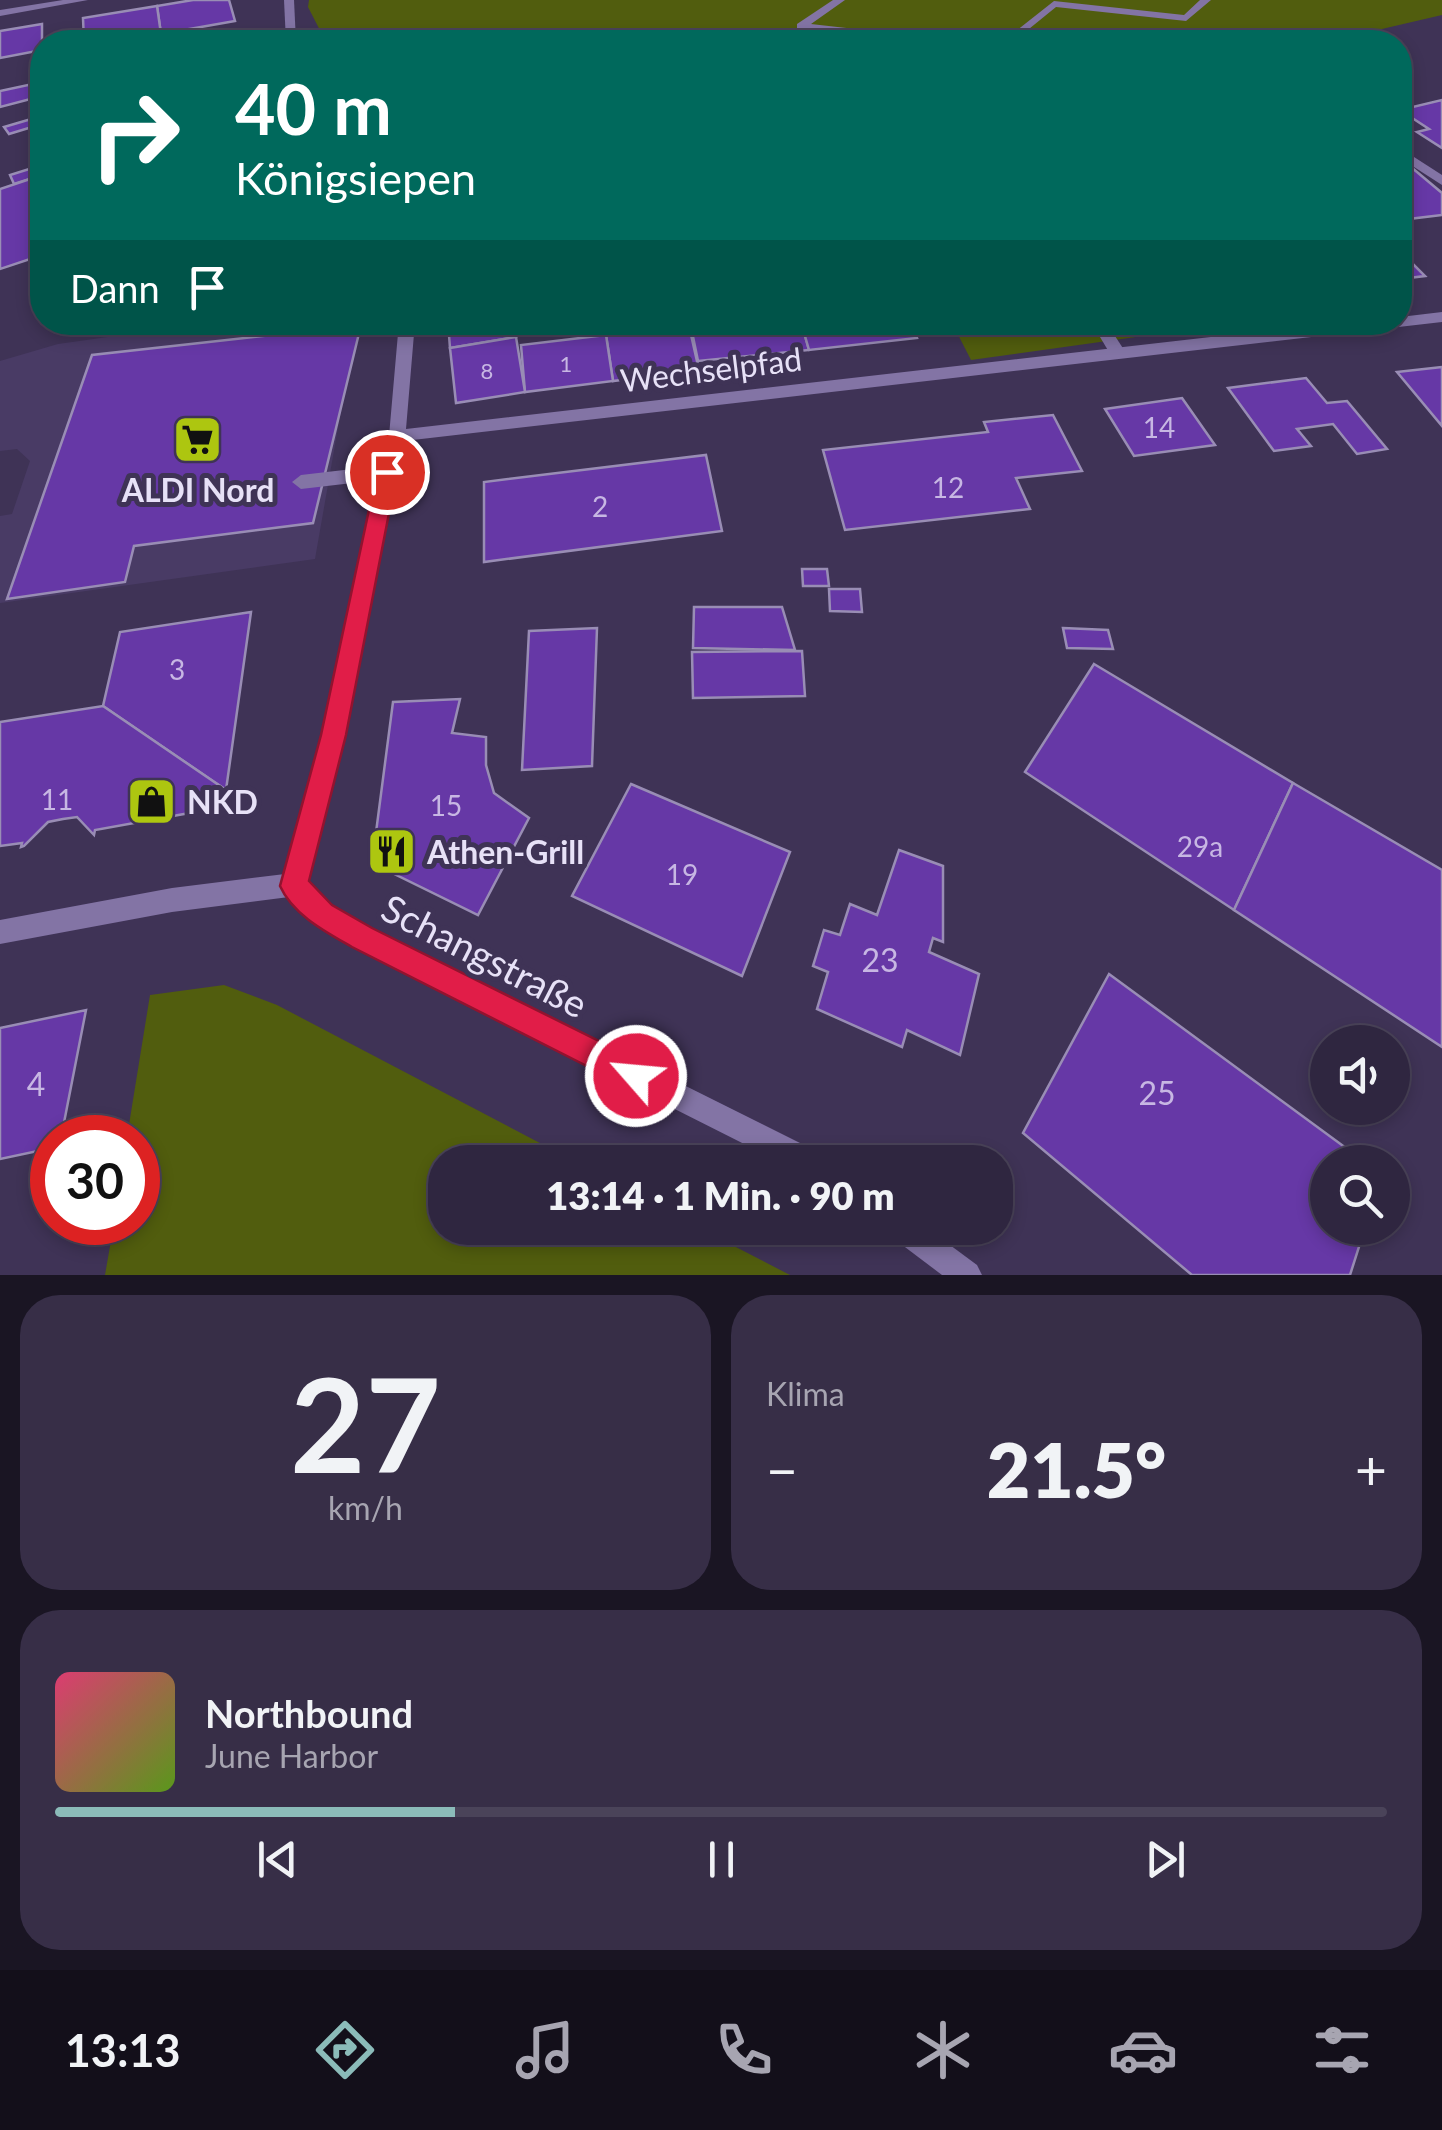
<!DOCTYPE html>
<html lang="de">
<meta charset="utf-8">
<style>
body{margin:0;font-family:Lato,sans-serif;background:#372e47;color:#f1f3f6;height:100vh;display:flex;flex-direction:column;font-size:38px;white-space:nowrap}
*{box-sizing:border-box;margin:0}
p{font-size:32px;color:#a7a5b1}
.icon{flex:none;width:55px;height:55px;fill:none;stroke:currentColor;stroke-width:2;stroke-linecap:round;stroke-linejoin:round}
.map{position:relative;height:1275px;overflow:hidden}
.details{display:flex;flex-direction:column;gap:20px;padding:20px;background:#1a1523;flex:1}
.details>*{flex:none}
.guide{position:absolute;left:30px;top:30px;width:1382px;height:305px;border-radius:40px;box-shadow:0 5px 15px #0003,0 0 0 2px #4a4359;background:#00695c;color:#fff;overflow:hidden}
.fabs{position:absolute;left:1310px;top:1025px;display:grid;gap:20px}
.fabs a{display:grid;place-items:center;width:100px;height:100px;border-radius:50%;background:#2f2640;box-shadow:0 5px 15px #0003,0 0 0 2px #4a4359;font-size:50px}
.speed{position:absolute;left:30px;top:1115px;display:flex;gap:20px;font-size:50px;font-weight:700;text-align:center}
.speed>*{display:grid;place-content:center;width:130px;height:130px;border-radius:50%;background:#2f2640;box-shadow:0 5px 15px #0003,0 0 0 2px #4a4359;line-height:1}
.speed .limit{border:15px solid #d22;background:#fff;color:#111}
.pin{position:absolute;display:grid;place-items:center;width:85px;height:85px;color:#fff;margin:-42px;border:5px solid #fff;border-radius:50%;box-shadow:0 2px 10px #0007}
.me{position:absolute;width:110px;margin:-55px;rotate:297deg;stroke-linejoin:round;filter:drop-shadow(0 0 8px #0008)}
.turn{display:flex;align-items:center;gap:35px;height:210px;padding:0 40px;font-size:45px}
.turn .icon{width:130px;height:130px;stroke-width:2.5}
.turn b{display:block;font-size:70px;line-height:85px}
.then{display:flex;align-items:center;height:95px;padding:0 40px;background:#0003;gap:20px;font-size:38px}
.big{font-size:75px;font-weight:800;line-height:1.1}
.details .card{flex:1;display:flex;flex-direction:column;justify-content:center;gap:15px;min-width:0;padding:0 35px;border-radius:40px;background:#372e47}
.details .dial{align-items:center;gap:0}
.dial b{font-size:130px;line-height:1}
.song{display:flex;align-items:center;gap:30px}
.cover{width:120px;height:120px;border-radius:15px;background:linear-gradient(135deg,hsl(340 70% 55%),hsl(90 70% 35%))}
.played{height:10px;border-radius:5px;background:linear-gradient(90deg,#8bbbb9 30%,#4a4359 30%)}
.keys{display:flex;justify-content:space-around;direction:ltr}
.heat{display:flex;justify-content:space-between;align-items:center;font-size:55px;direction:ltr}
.details .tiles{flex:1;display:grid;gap:20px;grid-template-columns:1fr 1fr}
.card:last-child{grid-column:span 2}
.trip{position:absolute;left:428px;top:1145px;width:585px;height:100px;border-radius:40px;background:#2f2640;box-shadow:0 5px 15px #0003,0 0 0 2px #4a4359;font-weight:800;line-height:100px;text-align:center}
.dock{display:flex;height:160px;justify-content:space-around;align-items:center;background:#130f1a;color:#a7a5b1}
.dock .icon{width:70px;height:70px}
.dock .active{color:#8bbbb9}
.dock b{font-size:45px;color:#f1f3f6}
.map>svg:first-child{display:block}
.built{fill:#493b65}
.green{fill:#515d0e}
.building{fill:#6638a6;stroke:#998db5;stroke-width:2.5}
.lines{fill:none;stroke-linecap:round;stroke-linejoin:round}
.service{fill:#8374a5;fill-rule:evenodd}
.minor{fill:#8374a5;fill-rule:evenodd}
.route{fill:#e11d48;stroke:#92132f;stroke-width:2.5}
.labels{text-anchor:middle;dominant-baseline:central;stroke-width:10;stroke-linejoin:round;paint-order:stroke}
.far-number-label{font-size:22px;fill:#c7b7e3}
.number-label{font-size:28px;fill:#c7b7e3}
.street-label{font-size:32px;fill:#e7e1f7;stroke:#3f3356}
.poi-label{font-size:32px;font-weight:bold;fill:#e7e1f7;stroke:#3f3356;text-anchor:start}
.near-number-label{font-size:32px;fill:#c7b7e3}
.near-street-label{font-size:38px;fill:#e7e1f7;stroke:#3f3356}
</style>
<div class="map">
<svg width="1442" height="1275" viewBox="0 0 1442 1275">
<rect width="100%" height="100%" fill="#3f3356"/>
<!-- built -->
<polygon class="built" points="163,322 350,323 353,342 315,559 0,603 0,516 12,514 30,461 17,449 0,451 0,361 58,344 129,334 139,325"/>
<!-- green -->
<g class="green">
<polygon points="309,0 1442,0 1442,15 1326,42 326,42 308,7"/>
<polygon points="952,323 1236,323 971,360"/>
<polygon points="224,985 277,1005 576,1162 445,1162 445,1228 699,1228 790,1275 105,1275 114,1223 138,1222 138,1138 127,1137 150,995"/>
</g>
<!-- building -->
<g class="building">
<polygon points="193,0 229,0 235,21 161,34 157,6"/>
<polygon points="157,6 161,34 113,42 84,42 83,18"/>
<polygon points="42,24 42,50 0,58 0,31"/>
<polygon points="42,82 42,96 0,107 0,91"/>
<polygon points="1442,100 1442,148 1417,132 1429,129 1400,110"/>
<polygon points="38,117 42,124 9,134 4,127"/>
<polygon points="42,165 42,175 14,184 10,175"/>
<polygon points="1411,167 1442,193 1442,215 1400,220 1400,168"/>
<polygon points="42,175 42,255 0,269 0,189"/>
<polygon points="1400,251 1425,276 1400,279"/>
<polygon points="448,322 513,322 516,337 450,348"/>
<polygon points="690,322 801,322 809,350 698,361"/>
<polygon points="801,322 911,322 917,338 809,350"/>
<polygon points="361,325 313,523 134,546 125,582 7,599 92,355"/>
<polygon points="689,326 699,370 613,381 606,335"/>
<polygon points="606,335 613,381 525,392 521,345"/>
<polygon points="516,337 525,392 456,403 450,348"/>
<polygon points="1442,367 1442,426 1397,372"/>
<polygon points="1306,378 1327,403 1347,401 1387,449 1357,454 1333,424 1297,429 1311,446 1274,451 1228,388"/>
<polygon points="1182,398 1215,445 1134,456 1105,409"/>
<polygon points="1053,415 1082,471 1016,478 1030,509 845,530 823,450 988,432 984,422"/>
<polygon points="706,455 722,531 484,562 484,482"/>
<polygon points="802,569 827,569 829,586 803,586"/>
<polygon points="829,589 860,589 862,612 830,611"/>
<polygon points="694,607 782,607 795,650 693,648"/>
<polygon points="251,612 226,790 103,706 120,632"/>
<polygon points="597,628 592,766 522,770 529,631"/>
<polygon points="1063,628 1108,630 1113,649 1067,648"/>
<polygon points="802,651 805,696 693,698 692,652"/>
<polygon points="1094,664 1293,783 1234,910 1025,772"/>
<polygon points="460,699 452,733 486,737 486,765 494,793 529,818 478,915 372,863 393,702"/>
<polygon points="103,706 226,790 206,810 95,830 94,835 77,817 63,819 48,822 24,846 21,847 22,843 0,846 0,722"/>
<polygon points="1293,783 1442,870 1442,1047 1234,910"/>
<polygon points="631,784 790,852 742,976 572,896"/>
<polygon points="899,850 943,866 943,942 933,938 929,952 979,974 960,1055 907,1030 902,1047 817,1009 828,972 813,966 824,930 840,935 850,904 877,915"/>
<polygon points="1109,974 1365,1162 1328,1162 1328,1228 1365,1228 1350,1275 1192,1275 1023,1133"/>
<polygon points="86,1010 61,1138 52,1138 52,1148 0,1159 0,1028"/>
</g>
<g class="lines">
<!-- service -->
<g class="service">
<polygon points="833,0 845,0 811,24 944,39 949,42 919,42 797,28 797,24"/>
<polygon points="1200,0 1211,0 1186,21 1056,7 1013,42 1002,42 1054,1 1184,15"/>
<polygon points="1400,148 1442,175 1442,185 1400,158"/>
<polygon points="1091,322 1106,322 1126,353 1124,357 1112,357"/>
<polygon points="1212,322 1227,322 1240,339 1237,343 1227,343"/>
<polygon points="387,465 396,472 387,479 301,489 292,482 301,475"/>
</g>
<!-- minor -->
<g class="minor">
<polygon points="63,0 88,0 0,16 0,10"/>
<polygon points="284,0 294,0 296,42 286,42"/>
<polygon points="1442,312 1442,322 404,441 381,535 345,735 307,881 331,905 371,929 818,1152 822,1162 780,1162 353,947 313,923 289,897 172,912 0,944 0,920 172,888 285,874 323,735 363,535 389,436 399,322 415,322 406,429 1342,322 1400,322 1400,317"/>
<polygon points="889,1228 927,1228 977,1265 982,1275 942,1275 893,1238"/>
</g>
</g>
<!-- route -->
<path class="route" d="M387,464l10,8 -51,263 -37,146 23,24 40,23 275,137 5,11 -5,11 -11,4 -284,-144c-26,-15 -59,-32 -72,-61l41,-151 56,-263z"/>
<!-- icons -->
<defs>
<symbol id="supermarket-square" viewBox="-11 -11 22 22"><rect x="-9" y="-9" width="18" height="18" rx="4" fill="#adc610" stroke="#3f3356"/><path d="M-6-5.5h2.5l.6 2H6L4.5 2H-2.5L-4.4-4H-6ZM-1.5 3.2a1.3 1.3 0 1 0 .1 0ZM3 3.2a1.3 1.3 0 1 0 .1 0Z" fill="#111"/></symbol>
<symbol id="shop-square" viewBox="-11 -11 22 22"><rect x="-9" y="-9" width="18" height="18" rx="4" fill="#adc610" stroke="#3f3356"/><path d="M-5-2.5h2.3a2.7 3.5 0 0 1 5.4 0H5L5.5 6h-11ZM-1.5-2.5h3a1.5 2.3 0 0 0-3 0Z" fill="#111"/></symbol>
<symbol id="restaurant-square" viewBox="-11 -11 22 22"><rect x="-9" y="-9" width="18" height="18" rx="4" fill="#adc610" stroke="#3f3356"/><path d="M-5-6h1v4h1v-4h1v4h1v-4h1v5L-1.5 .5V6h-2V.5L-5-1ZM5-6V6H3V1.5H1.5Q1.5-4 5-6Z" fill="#111"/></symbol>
</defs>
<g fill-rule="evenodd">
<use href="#supermarket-square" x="170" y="412" width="55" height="55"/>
<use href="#shop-square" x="124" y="774" width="55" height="55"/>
<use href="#restaurant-square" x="364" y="824" width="55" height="55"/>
</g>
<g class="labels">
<!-- far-number labels -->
<g class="far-number-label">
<text x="566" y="363">1</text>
<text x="487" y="370">8</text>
</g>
<!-- number labels -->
<g class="number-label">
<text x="1159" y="427">14</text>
<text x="948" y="487">12</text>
<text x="600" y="506">2</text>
<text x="177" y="669">3</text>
<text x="57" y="799">11</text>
<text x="446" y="805">15</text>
<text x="1200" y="846">29a</text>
<text x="682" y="874">19</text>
</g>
<!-- street labels -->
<g class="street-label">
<text transform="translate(711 369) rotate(-7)">Wechselpfad</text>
</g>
<!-- poi labels -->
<g class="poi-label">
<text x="198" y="489" text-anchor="middle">ALDI Nord</text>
<text x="187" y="801">NKD</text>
<text x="427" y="851">Athen-Grill</text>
</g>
<!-- near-number labels -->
<g class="near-number-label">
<text x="880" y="959">23</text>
<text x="36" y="1083">4</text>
<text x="1157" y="1092">25</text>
</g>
<!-- near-street labels -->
<g class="near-street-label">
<text transform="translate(485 955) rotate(27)">Schangstraße</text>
</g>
</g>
</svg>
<div class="fabs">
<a><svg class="icon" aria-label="sound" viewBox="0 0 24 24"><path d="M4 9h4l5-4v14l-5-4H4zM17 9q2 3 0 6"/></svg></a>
<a><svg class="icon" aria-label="search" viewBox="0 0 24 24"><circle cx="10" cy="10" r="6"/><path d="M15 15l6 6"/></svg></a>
</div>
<div class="speed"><div class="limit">30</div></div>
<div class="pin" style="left:387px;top:472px;background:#d93025"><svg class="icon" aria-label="arrive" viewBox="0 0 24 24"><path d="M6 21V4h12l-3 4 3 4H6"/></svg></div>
<svg class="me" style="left:636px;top:1076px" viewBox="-20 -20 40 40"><circle r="17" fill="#e11d48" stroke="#fff" stroke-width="3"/><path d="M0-11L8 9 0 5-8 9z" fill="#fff"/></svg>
<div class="trip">13:14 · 1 Min. · 90 m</div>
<div class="guide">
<div class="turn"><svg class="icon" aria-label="right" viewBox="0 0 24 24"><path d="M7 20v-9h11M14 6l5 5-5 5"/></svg><div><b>40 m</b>Königsiepen</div></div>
<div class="then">Dann<svg class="icon" aria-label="arrive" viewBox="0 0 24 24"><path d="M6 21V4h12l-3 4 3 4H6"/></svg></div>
</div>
</div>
<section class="details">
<div class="tiles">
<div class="card dial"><b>27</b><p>km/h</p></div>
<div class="card"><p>Klima</p>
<div class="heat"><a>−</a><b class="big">21.5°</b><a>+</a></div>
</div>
<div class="card">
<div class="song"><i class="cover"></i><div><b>Northbound</b><p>June Harbor</p></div></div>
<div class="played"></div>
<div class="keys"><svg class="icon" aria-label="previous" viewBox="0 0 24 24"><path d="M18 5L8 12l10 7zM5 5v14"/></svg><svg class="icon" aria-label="pause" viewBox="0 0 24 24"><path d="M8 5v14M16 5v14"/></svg><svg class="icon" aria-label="next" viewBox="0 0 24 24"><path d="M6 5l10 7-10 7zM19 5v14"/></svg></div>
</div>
</div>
</section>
<nav class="dock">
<b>13:13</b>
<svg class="icon active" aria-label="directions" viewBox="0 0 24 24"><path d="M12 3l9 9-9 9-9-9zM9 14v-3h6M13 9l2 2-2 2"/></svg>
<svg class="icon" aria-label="music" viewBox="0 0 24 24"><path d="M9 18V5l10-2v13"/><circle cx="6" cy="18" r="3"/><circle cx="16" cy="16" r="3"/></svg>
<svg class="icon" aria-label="phone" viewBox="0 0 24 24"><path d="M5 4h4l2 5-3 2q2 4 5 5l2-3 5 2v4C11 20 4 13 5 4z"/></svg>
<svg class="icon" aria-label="climate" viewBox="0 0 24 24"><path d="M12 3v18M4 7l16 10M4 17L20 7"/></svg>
<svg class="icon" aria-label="car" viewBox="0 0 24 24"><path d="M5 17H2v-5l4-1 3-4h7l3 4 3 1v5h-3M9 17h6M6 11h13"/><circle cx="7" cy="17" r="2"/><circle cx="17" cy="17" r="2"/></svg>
<svg class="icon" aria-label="filters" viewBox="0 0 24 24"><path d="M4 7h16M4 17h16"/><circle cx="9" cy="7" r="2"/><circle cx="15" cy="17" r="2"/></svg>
</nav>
